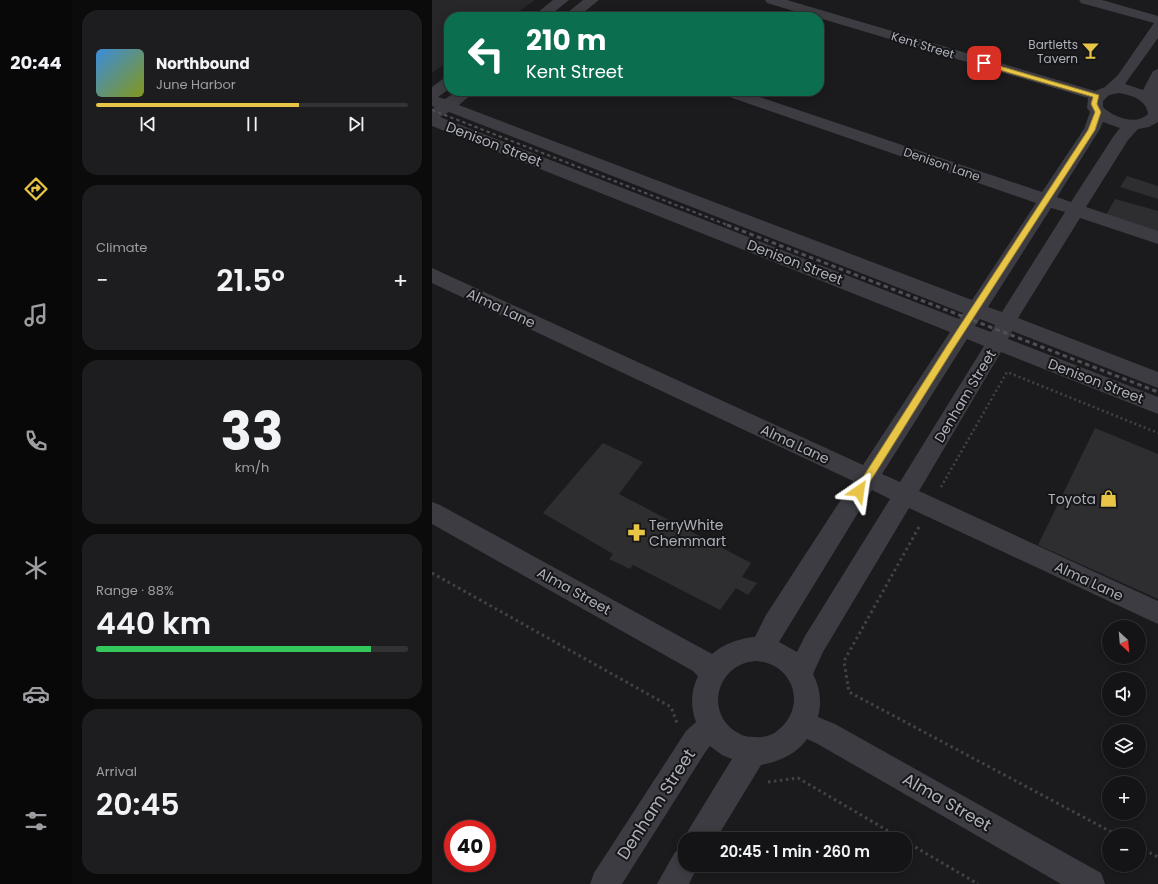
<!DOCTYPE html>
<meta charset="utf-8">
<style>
body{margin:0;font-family:Poppins,sans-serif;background:#1d1d1f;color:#f1f3f6;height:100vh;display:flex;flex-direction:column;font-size:15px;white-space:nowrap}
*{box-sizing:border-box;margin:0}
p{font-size:13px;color:#9d9ea1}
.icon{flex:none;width:22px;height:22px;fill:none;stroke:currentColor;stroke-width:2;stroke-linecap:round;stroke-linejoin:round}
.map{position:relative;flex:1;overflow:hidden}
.side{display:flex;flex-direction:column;gap:10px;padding:10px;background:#0b0b0c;width:360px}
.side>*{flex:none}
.guide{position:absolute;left:12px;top:12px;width:380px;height:84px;border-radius:16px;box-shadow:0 2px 10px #0003,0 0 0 1px #333335;background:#0b6e4f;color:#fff;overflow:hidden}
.needle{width:26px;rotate:154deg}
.buttons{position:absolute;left:670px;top:620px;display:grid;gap:8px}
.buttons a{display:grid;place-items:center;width:44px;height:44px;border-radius:50%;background:#141416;box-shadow:0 2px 10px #0003,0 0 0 1px #333335;font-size:20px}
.speed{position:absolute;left:12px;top:820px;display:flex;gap:8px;font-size:20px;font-weight:700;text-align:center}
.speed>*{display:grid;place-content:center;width:52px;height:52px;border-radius:50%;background:#141416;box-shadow:0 2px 10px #0003,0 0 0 1px #333335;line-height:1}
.speed .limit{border:6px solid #d22;background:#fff;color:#111}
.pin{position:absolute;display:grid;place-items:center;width:34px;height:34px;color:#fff;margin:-17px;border-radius:8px;box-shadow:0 2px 6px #0006}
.me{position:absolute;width:44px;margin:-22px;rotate:32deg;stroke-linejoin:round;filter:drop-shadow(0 0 3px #0008)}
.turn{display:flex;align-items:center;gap:14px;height:84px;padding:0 16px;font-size:18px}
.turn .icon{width:52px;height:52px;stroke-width:2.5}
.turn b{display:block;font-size:28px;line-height:34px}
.big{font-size:30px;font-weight:600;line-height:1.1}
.side .tile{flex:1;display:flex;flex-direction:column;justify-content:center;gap:6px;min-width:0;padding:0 14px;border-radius:16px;background:#1d1d1f}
.side .dial{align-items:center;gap:0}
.dial b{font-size:52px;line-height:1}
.song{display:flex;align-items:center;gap:12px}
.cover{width:48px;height:48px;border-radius:6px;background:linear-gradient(135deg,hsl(210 70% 55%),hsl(70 70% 35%))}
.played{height:4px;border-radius:2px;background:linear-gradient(90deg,#e8c447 65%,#333335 65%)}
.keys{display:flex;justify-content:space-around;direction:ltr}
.heat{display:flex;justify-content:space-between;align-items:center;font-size:22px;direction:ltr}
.charge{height:6px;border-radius:3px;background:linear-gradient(90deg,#34c759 88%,#333335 0)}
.trip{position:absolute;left:246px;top:832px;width:234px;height:40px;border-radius:16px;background:#141416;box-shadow:0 2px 10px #0003,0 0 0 1px #333335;font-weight:600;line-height:40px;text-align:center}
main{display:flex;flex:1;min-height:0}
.menu{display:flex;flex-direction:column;width:72px;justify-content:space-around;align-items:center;background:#080809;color:#9d9ea1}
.menu .icon{width:28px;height:28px}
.menu .current{color:#e8c447}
.menu b{font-size:18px;color:#f1f3f6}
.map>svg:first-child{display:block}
.built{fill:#27272a}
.building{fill:#2e2e31}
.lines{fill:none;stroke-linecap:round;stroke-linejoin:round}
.path-far1{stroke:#424349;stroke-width:2.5;stroke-dasharray:2 3;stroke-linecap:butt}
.path{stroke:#424349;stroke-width:3;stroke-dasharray:2.5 3.5;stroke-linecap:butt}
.minor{fill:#3c3c42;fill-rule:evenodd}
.rail-far1{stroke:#4f5057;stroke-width:2;stroke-dasharray:3.5 3;stroke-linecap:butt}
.rail{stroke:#4f5057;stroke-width:3;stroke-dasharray:4.5 3.5;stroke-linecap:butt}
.route{fill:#e8c447;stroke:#977f2e}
.labels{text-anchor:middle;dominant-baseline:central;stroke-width:4;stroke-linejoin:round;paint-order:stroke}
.far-poi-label{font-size:12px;fill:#aeb1bb;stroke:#161618;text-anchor:end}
.far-street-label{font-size:12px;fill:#aeb1bb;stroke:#161618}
.street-label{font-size:14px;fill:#aeb1bb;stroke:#161618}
.poi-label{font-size:14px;fill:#aeb1bb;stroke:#161618;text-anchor:end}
.near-street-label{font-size:17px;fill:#aeb1bb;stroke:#161618}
</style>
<main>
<nav class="menu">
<b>20:44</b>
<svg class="icon current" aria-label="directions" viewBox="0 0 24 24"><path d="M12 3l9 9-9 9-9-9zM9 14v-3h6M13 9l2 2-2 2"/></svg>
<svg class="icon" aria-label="music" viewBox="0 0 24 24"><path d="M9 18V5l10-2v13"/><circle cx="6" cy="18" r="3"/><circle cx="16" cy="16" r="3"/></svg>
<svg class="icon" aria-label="phone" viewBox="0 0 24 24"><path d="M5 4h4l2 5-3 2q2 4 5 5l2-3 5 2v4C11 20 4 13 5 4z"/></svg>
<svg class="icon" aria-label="climate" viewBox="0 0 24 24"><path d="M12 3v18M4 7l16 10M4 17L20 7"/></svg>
<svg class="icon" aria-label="car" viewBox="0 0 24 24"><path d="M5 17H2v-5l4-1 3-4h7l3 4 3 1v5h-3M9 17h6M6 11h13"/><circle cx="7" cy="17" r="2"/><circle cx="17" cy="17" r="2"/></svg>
<svg class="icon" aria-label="filters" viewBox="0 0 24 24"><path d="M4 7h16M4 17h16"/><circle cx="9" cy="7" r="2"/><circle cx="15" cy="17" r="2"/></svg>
</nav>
<section class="side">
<div class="tile">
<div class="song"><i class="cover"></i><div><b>Northbound</b><p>June Harbor</p></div></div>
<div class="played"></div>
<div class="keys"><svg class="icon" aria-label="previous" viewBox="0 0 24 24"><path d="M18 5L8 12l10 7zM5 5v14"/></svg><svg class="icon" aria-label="pause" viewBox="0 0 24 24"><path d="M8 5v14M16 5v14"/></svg><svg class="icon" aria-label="next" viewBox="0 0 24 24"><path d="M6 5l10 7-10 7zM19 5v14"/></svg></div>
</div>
<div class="tile"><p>Climate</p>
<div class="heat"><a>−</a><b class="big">21.5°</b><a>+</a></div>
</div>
<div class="tile dial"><b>33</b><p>km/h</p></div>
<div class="tile"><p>Range · 88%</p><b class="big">440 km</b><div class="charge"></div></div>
<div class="tile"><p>Arrival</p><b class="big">20:45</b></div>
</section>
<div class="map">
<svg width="726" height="884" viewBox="0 0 726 884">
<rect width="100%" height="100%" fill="#1b1b1d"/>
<!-- built -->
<polygon class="built" points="0,0 103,0 79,17 17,17 17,61 0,73"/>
<!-- building -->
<g class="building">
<polygon points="695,176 726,186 726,199 688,187"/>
<polygon points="683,199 726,211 726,232 674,215"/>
<polygon points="663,428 726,454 726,599 606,545"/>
<polygon points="171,443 211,462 187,494 319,563 310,577 325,583 316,595 304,588 288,610 201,565 198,569 177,559 181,554 111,513"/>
</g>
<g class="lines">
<!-- path-far1 -->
<polyline class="path-far1" points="509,487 575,372 726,433"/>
<!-- path -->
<g class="path">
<polyline points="487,527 412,661 417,692 685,835"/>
<polyline points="0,573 239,707 245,723"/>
<polyline points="336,782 366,778 470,839"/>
<polyline points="473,841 546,884"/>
<polyline points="707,847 726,857"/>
</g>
<!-- minor -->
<g class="minor">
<polygon points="121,0 137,0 116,17 100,17"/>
<polygon points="151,0 167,0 146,17 130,17"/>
<path d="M333,0h22l308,91 10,-4 13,-12 36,-52 -73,-20 -2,-3h23l56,16v22l-33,46 18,6 10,-19 5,-2v53l-9,5 -11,2 -10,11 -42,67 72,24v13l-78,-26 -62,100 140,54v16l-146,-57 -4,8 150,58v17l-157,-62 -82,139 239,110v23l-249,-116 -86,144 -10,22c7,14 9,27 5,43l17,7 266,149 4,11h-44l-245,-141 -9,-4c-10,15 -29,23 -46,26l-45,74h-31v1l-1,-1 5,-10 43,-70 -10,-4 -12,-9 -4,5 -84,133h-32l4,-11 92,-142 10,-9c-6,-16 -5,-31 2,-46l-5,-5 -261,-147v-22l8,3 272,149c11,-10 28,-16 43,-17l11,-22 87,-134 -421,-198v-15l431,197 87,-133 -518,-206v-17l3,-2 -3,-1v-19l11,-8 6,-2v12l-11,8 7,2 12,-8h18l-16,14 513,195 64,-97 -315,-109 -2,-3h23l300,101 42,-63 6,-17 -3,-4 1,-10 -269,-80v-1h-5l-47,-14zM687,93c12,2 28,7 29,21 -12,12 -35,3 -45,-7v-6l6,-6zM17,112l514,201 -4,6 -519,-202zM671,122l17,6 -7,9 -42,65 -14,-5 43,-68zM619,208l14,4 -63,100 -14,-5zM548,319l15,6 -4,7 -16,-6zM535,339l17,7 -84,136 -18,-8zM440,490l18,9 -85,137 -8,16 -18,-10zM324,661c38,2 52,47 21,70 -5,4 -13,7 -20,6 -5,0 -12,0 -17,-3 -37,-18 -24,-71 16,-73z"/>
<polygon points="253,847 253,865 266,865 257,884 225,884 243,852"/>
</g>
<!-- rail-far1 -->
<polyline class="rail-far1" points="0,110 298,226"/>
<!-- rail -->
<polyline class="rail" points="295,225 726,392"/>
</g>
<!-- route -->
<polygon class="route" points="550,62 554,62 667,95 665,104 669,112 663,130 520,351 431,493 424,493 423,491 424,488 514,347 656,130 663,112 659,104 661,97 550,65"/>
<!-- icons -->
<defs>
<symbol id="bar-bare" viewBox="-9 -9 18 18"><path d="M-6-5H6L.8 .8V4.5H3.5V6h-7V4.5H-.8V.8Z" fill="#e8c447" stroke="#161618" stroke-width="2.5" paint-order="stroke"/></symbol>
<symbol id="shop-bare" viewBox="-9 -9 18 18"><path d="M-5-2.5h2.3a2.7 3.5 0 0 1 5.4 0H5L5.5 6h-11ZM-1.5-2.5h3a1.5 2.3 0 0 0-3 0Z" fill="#e8c447" stroke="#161618" stroke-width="2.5" paint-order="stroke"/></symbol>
<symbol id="pharmacy-bare" viewBox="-9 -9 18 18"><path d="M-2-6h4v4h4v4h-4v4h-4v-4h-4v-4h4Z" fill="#e8c447" stroke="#161618" stroke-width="2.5" paint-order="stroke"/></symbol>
</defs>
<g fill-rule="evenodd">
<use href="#bar-bare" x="646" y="38" width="25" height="25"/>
<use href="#shop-bare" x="664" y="486" width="25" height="25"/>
<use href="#pharmacy-bare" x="192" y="520" width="25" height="25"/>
</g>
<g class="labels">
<!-- far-poi labels -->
<g class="far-poi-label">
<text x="646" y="44">Bartletts<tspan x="646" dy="14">Tavern</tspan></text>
</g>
<!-- far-street labels -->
<g class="far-street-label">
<text transform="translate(491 45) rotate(17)">Kent Street</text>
<text transform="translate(510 164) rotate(19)">Denison Lane</text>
</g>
<!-- street labels -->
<g class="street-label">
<text transform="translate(62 144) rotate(21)">Denison Street</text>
<text transform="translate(363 262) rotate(21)">Denison Street</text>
<text transform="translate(69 308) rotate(25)">Alma Lane</text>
<text transform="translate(664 381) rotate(21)">Denison Street</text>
<text transform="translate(533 396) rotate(-59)">Denham Street</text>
<text transform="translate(363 444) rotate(25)">Alma Lane</text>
<text transform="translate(657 581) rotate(25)">Alma Lane</text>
<text transform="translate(142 591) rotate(29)">Alma Street</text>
</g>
<!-- poi labels -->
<g class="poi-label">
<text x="664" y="499">Toyota</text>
<text x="217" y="525" text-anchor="start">TerryWhite<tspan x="217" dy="16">Chemmart</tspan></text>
</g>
<!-- near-street labels -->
<g class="near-street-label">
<text transform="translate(515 802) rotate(30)">Alma Street</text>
<text transform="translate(224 804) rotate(-57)">Denham Street</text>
</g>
</g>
</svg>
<div class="buttons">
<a><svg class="needle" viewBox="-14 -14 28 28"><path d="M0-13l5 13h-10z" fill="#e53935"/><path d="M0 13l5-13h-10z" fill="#9d9ea1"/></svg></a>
<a><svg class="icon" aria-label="sound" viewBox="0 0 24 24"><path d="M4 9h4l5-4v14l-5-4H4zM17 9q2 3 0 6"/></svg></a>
<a><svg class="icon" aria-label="layers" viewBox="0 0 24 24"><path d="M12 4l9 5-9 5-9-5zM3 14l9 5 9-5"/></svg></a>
<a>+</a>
<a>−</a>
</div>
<div class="speed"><div class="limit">40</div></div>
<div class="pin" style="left:552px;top:63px;background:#d93025"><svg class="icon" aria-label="arrive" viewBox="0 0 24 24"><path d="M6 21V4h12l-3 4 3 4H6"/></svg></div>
<svg class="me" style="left:427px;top:491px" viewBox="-20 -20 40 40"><path d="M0-17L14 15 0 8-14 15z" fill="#e8c447" stroke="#fff" stroke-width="4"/></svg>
<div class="trip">20:45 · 1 min · 260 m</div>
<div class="guide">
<div class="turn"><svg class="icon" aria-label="left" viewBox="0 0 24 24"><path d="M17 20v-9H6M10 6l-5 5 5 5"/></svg><div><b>210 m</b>Kent Street</div></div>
</div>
</div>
</main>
